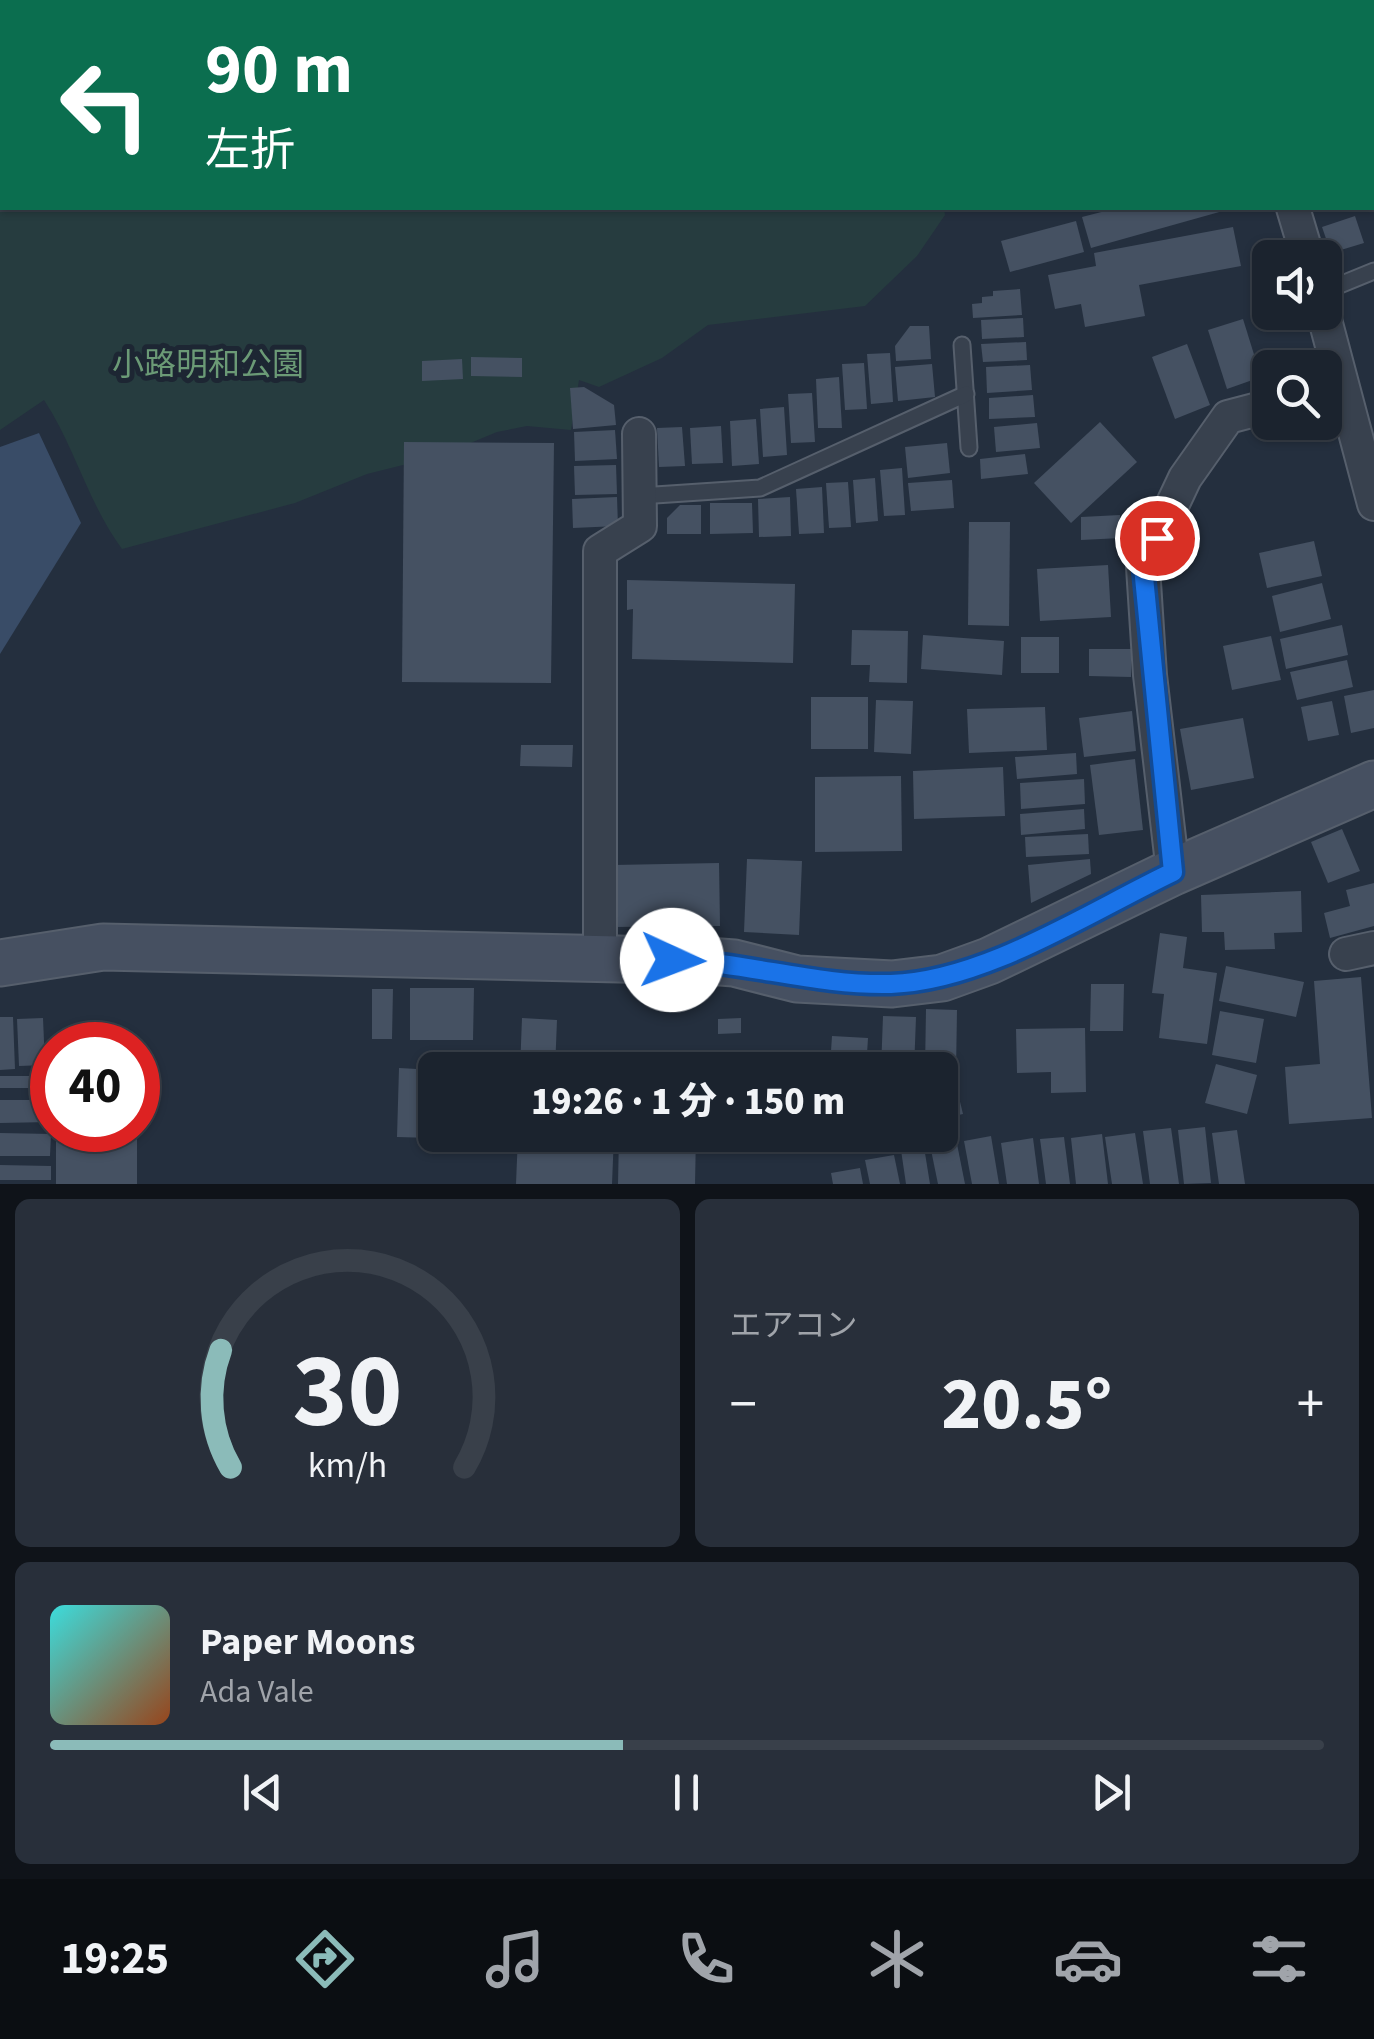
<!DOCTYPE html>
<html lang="ja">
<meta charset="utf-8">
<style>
body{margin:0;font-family:"Source Sans 3","Noto Sans JP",sans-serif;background:#282f3a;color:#f1f3f6;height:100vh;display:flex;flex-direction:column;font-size:38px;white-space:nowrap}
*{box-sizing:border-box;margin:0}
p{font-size:32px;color:#a0a4aa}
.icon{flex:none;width:55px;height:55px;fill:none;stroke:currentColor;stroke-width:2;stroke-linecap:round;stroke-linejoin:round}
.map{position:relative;height:1184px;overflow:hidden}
.sheet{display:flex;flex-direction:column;gap:15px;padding:15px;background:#0f1319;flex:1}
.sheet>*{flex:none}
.top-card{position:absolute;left:0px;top:0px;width:1375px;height:210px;box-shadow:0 2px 8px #0004,0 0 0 2px #39404a;background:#0b6e4f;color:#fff;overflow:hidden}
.controls{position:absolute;left:1252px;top:240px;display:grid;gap:20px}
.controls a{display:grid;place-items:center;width:90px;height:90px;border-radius:15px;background:#1b232e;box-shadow:0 2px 8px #0004,0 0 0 2px #39404a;font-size:50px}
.speed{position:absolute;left:30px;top:1022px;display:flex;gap:20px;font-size:50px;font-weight:700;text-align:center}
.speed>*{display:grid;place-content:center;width:130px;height:130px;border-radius:50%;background:#1b232e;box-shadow:0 2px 8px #0004,0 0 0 2px #39404a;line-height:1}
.speed .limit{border:15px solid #d22;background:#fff;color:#111}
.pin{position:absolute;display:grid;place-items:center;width:85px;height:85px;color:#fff;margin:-42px;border:5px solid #fff;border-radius:50%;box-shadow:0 2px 10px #0007}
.me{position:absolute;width:110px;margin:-55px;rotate:92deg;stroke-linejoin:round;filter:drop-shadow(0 0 8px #0008)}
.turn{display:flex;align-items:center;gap:35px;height:210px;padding:0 40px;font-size:45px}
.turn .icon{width:130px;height:130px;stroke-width:2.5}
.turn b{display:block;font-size:70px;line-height:85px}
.big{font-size:75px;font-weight:800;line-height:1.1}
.sheet .widget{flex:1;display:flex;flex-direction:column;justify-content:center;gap:15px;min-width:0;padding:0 35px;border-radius:15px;background:#282f3a}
.sheet .dial{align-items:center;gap:0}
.dial svg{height:260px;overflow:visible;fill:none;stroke:#39404a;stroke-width:7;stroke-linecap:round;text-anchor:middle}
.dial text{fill:#f1f3f6;stroke:none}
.song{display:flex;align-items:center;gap:30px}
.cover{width:120px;height:120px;border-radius:15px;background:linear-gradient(135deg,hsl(180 70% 55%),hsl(20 70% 35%))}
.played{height:10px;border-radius:5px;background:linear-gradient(90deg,#8bbbb9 45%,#39404a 45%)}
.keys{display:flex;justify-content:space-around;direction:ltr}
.heat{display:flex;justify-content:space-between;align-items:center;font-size:55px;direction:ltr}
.sheet .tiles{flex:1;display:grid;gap:15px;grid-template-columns:1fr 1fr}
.widget:last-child{grid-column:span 2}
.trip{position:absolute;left:418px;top:1052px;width:540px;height:100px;border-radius:15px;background:#1b232e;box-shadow:0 2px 8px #0004,0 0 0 2px #39404a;font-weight:800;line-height:100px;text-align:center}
.tab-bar{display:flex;height:160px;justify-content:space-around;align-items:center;background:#0b0e12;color:#a0a4aa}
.tab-bar .icon{width:70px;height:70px}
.tab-bar .on{color:#8bbbb9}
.tab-bar b{font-size:45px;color:#f1f3f6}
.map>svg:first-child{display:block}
.green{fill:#263c3f}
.water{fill:#394c67}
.building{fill:#455162}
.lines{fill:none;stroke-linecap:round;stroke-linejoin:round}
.lane-casing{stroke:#565f6c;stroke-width:19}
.street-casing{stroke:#565f6c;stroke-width:36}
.secondary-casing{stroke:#565f6c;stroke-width:49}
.lane{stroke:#38414e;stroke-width:15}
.street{stroke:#38414e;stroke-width:32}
.secondary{stroke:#465061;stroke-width:45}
.route-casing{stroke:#114b97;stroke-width:25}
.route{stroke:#1a73e8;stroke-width:18}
.labels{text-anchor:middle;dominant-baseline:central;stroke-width:10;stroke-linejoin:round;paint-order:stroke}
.park-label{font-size:32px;fill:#6b9a76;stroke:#1d2633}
</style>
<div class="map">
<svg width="1374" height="1184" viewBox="0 0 1374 1184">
<rect width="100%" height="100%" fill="#242f3e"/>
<!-- green -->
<path class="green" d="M0,0l277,2h-275v206h942l1,7 -28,41 -52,50 -157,19 -46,33 -63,29 -20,-7 -8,50 -44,-4 -30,6 -58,24 -72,18 -72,29 -173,46c-34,-46 -47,-102 -78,-149l-44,30z"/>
<!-- water -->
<polygon class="water" points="39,433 81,523 0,654 0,447"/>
<!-- building -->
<g class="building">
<polygon points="1117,208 1230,208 1230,209 1091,248 1082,217"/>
<polygon points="1355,216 1364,243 1331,253 1322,227"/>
<polygon points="1076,221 1084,252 1010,272 1001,241"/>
<polygon points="1233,227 1241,266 1139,285 1145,316 1085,327 1081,304 1055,309 1048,275 1096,266 1094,253"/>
<polygon points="1020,289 1022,315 973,318 972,304 982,303 982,297 993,296 993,291"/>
<polygon points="1023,318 1024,337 982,339 981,320"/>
<polygon points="1243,319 1261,377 1227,389 1208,330"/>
<polygon points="910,326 929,326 931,359 896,361 895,346"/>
<polygon points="1026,342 1027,360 983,362 981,344"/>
<polygon points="1187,344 1210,405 1175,419 1152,357"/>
<polygon points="890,353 893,402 871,404 867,354"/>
<polygon points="471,357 522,358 522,377 471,376"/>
<polygon points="462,359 463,379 422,381 422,361"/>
<polygon points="864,363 867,409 845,410 842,364"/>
<polygon points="932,364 935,397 898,401 895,367"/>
<polygon points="1030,365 1032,390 987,393 986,367"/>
<polygon points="839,377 842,428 818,428 816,379"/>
<polygon points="584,387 614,405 616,425 573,429 570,388"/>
<polygon points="812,393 815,442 791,443 788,394"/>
<polygon points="1033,395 1035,417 989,419 989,398"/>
<polygon points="784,407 787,455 763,457 760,409"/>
<polygon points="756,419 759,464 732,466 730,421"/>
<polygon points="1100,422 1137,462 1071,523 1034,483"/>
<polygon points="1037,423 1040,448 996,452 994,427"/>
<polygon points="721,426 723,463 692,464 690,428"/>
<polygon points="682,427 685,466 659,467 657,428"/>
<polygon points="615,430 617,459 575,461 574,432"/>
<polygon points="404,442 554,443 551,683 402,682"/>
<polygon points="947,443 950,473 908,478 905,447"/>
<polygon points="1025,454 1028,474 981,479 980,459"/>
<polygon points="616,465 617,494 575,495 574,466"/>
<polygon points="902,468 905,515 884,516 880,470"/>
<polygon points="875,478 878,521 856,523 853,480"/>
<polygon points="952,480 954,508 911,511 908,483"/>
<polygon points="848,482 851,527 829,528 826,483"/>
<polygon points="822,487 824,533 799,534 796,489"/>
<polygon points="617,497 618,526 573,528 572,499"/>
<polygon points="790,497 791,536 759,537 758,499"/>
<polygon points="710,503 752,503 753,533 710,534"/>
<polygon points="680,505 701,505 701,534 667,534 667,518"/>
<polygon points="1120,515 1121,538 1081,540 1081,517"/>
<polygon points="969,522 1010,522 1009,626 968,625"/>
<polygon points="1314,541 1322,576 1267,588 1259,553"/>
<polygon points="1108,565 1111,617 1040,621 1037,569"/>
<polygon points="627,580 795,584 793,663 632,659 633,609 627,610"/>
<polygon points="1322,583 1331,619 1280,632 1272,596"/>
<polygon points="1342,625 1348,655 1286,669 1280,639"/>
<polygon points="852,630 908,631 907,683 869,682 870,665 851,665"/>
<polygon points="923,635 1004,641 1002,675 921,669"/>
<polygon points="1271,636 1281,680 1232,690 1223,646"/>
<rect x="1021" y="637" width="38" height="36"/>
<polygon points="1089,649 1131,649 1131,677 1089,676"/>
<polygon points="1347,660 1353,687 1297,700 1290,672"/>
<polygon points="1374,690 1374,728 1351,733 1344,696"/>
<rect x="811" y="697" width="57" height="52"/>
<polygon points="876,700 913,701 911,754 874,752"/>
<polygon points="1332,701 1339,735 1308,741 1301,707"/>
<polygon points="1045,707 1047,750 969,753 967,709"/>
<polygon points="1132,711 1136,751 1084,757 1079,718"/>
<polygon points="1243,718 1254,778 1191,790 1180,729"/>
<polygon points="521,745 573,745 572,767 520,766"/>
<polygon points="1076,753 1077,774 1017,779 1015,757"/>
<polygon points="1135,759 1143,830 1099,835 1090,765"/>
<polygon points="1003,767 1005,816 914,819 913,771"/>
<polygon points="901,776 902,851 815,852 815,777"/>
<polygon points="1084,779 1085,804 1021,809 1020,783"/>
<polygon points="1084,809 1085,829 1021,835 1020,814"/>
<polygon points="1342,829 1360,871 1328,883 1311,842"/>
<polygon points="1088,834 1089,854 1026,857 1025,837"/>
<polygon points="747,859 802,861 799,935 744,932"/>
<polygon points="1090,859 1091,874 1031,903 1028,865"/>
<polygon points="719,863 720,926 613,927 613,865"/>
<polygon points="1374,883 1374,926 1330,938 1324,913 1350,906 1346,890"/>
<polygon points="1301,891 1302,932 1274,933 1275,949 1225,950 1224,932 1202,932 1201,895"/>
<polygon points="1160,933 1187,937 1183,968 1217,973 1207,1044 1159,1038 1164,994 1152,993"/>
<polygon points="1226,966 1304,982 1296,1017 1219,1001"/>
<polygon points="1361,977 1372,1118 1289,1124 1285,1067 1320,1064 1314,981"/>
<polygon points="1091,984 1124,984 1123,1031 1090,1031"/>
<polygon points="410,988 474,988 473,1040 410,1040"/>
<polygon points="372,989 393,989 392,1039 372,1039"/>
<polygon points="926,1009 957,1010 956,1072 925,1070"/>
<polygon points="1220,1011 1264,1019 1256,1063 1212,1055"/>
<polygon points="883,1016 916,1017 914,1070 881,1070"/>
<polygon points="0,1017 13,1017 15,1069 0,1070"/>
<polygon points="43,1018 45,1065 19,1066 17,1019"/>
<polygon points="522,1018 557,1020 555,1070 520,1070"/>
<polygon points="741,1018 741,1033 718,1034 718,1019"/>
<polygon points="1085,1028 1086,1092 1051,1093 1051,1072 1017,1073 1016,1029"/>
<polygon points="832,1036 868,1038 866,1070 809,1070 810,1050 831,1051"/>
<polygon points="1216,1064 1257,1075 1247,1114 1205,1103"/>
<polygon points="399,1068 435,1070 432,1138 397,1137"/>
<polygon points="0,1076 50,1076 49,1088 0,1088"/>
<polygon points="955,1081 963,1114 940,1119 940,1084"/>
<polygon points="0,1100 49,1100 50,1122 0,1123"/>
<polygon points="1205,1127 1211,1183 1184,1184 1178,1130"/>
<polygon points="1171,1128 1179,1184 1150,1184 1143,1131"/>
<rect x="56" y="1130" width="81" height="54"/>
<polygon points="1237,1130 1245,1184 1219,1184 1212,1133"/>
<polygon points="0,1133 51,1134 50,1156 0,1156"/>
<polygon points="1135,1133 1143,1184 1112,1184 1105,1137"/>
<polygon points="1102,1134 1108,1184 1076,1184 1071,1138"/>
<polygon points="518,1135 614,1135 612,1184 516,1184"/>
<polygon points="619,1135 696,1135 695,1184 618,1184"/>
<polygon points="991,1136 999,1184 972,1184 964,1141"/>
<polygon points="1064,1137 1070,1184 1046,1184 1040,1139"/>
<polygon points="1033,1138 1039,1184 1007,1184 1001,1143"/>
<polygon points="956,1139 965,1184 938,1184 930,1145"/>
<polygon points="924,1147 930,1184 906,1184 901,1150"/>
<polygon points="894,1155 900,1184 870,1184 865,1160"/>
<polygon points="0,1165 51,1166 51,1180 0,1180"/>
<polygon points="860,1168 863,1184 833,1184 831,1173"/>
</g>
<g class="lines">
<defs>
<g id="lane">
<polyline points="656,0 656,2"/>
<polyline points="1325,291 1374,271"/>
<polyline points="962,345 969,448"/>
<polyline points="640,496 760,488 966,394"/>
</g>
<g id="street">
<polyline points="376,0 376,2"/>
<polyline points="1231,0 1232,2"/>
<polyline points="915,2 919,0"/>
<polyline points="1295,2 1305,0"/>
<polyline points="1372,103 1374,103"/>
<polyline points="1293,208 1308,258"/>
<polyline points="1323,312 1374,504"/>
<polyline points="1173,872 1150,675 1143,567 1185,478 1228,417 1270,406"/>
<polyline points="1346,954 1374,948"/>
<polyline points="600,959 600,551 640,526 639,434"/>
</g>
<polyline id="secondary" points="0,963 103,947 707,961 734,963 797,979 892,984 942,978 989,961 1173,872 1374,784"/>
</defs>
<!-- lane casing -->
<use href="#lane" class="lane-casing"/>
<!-- street casing -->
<use href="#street" class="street-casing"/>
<!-- secondary casing -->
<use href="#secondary" class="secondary-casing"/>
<!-- lane -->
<use href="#lane" class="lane"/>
<!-- street -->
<use href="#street" class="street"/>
<!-- secondary -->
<use href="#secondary" class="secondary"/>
</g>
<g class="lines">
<defs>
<path id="route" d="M672,960c74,2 144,26 219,24 94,-3 198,-72 282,-112l-30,-305 14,-29"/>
</defs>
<!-- route casing -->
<use href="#route" class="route-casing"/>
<!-- route -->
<use href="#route" class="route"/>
</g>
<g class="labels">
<!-- park labels -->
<g class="park-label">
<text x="208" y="365">小路明和公園</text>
</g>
</g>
</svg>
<div class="controls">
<a><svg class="icon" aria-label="sound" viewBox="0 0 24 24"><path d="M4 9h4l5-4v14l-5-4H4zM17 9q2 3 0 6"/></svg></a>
<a><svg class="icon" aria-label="search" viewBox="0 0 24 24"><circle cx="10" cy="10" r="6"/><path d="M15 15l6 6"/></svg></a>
</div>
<div class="speed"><div class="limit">40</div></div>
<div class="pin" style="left:1157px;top:538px;background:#d93025"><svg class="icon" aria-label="arrive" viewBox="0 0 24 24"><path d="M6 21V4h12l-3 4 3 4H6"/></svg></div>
<svg class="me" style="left:672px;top:960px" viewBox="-20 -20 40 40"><circle r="19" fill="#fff"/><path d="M0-13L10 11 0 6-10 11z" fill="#1a73e8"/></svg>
<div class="trip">19:26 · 1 分 · 150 m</div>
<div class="top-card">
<div class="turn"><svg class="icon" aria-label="left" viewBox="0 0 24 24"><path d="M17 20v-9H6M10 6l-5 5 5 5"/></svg><div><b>90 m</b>左折</div></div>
</div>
</div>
<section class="sheet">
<div class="tiles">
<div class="widget dial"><svg viewBox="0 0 100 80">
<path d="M14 69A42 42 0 1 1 86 69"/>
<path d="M14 69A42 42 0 0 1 11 33" stroke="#8bbbb9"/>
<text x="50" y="56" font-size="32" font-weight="700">30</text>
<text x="50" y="72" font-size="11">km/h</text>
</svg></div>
<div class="widget"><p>エアコン</p>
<div class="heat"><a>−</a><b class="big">20.5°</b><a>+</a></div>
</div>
<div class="widget">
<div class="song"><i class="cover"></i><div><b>Paper Moons</b><p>Ada Vale</p></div></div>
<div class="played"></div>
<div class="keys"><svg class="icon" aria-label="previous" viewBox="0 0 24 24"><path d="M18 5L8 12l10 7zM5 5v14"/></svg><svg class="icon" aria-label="pause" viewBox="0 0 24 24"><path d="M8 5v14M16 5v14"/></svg><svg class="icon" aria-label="next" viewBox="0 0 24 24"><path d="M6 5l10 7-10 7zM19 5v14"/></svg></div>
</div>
</div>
</section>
<nav class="tab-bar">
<b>19:25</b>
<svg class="icon on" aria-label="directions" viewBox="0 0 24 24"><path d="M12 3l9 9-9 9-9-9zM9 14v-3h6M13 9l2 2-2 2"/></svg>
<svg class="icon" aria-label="music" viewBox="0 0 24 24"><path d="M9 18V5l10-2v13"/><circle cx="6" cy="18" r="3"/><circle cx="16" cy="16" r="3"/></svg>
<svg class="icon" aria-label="phone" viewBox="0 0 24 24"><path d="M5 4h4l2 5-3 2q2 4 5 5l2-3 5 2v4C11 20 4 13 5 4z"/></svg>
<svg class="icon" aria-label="climate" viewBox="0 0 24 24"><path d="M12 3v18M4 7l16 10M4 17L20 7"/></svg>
<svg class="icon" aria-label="car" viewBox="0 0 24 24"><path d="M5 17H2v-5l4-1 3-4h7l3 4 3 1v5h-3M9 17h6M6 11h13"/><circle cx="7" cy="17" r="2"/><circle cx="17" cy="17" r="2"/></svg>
<svg class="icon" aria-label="filters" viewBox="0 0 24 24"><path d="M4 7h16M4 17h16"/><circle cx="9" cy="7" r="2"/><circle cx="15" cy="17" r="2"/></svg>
</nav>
